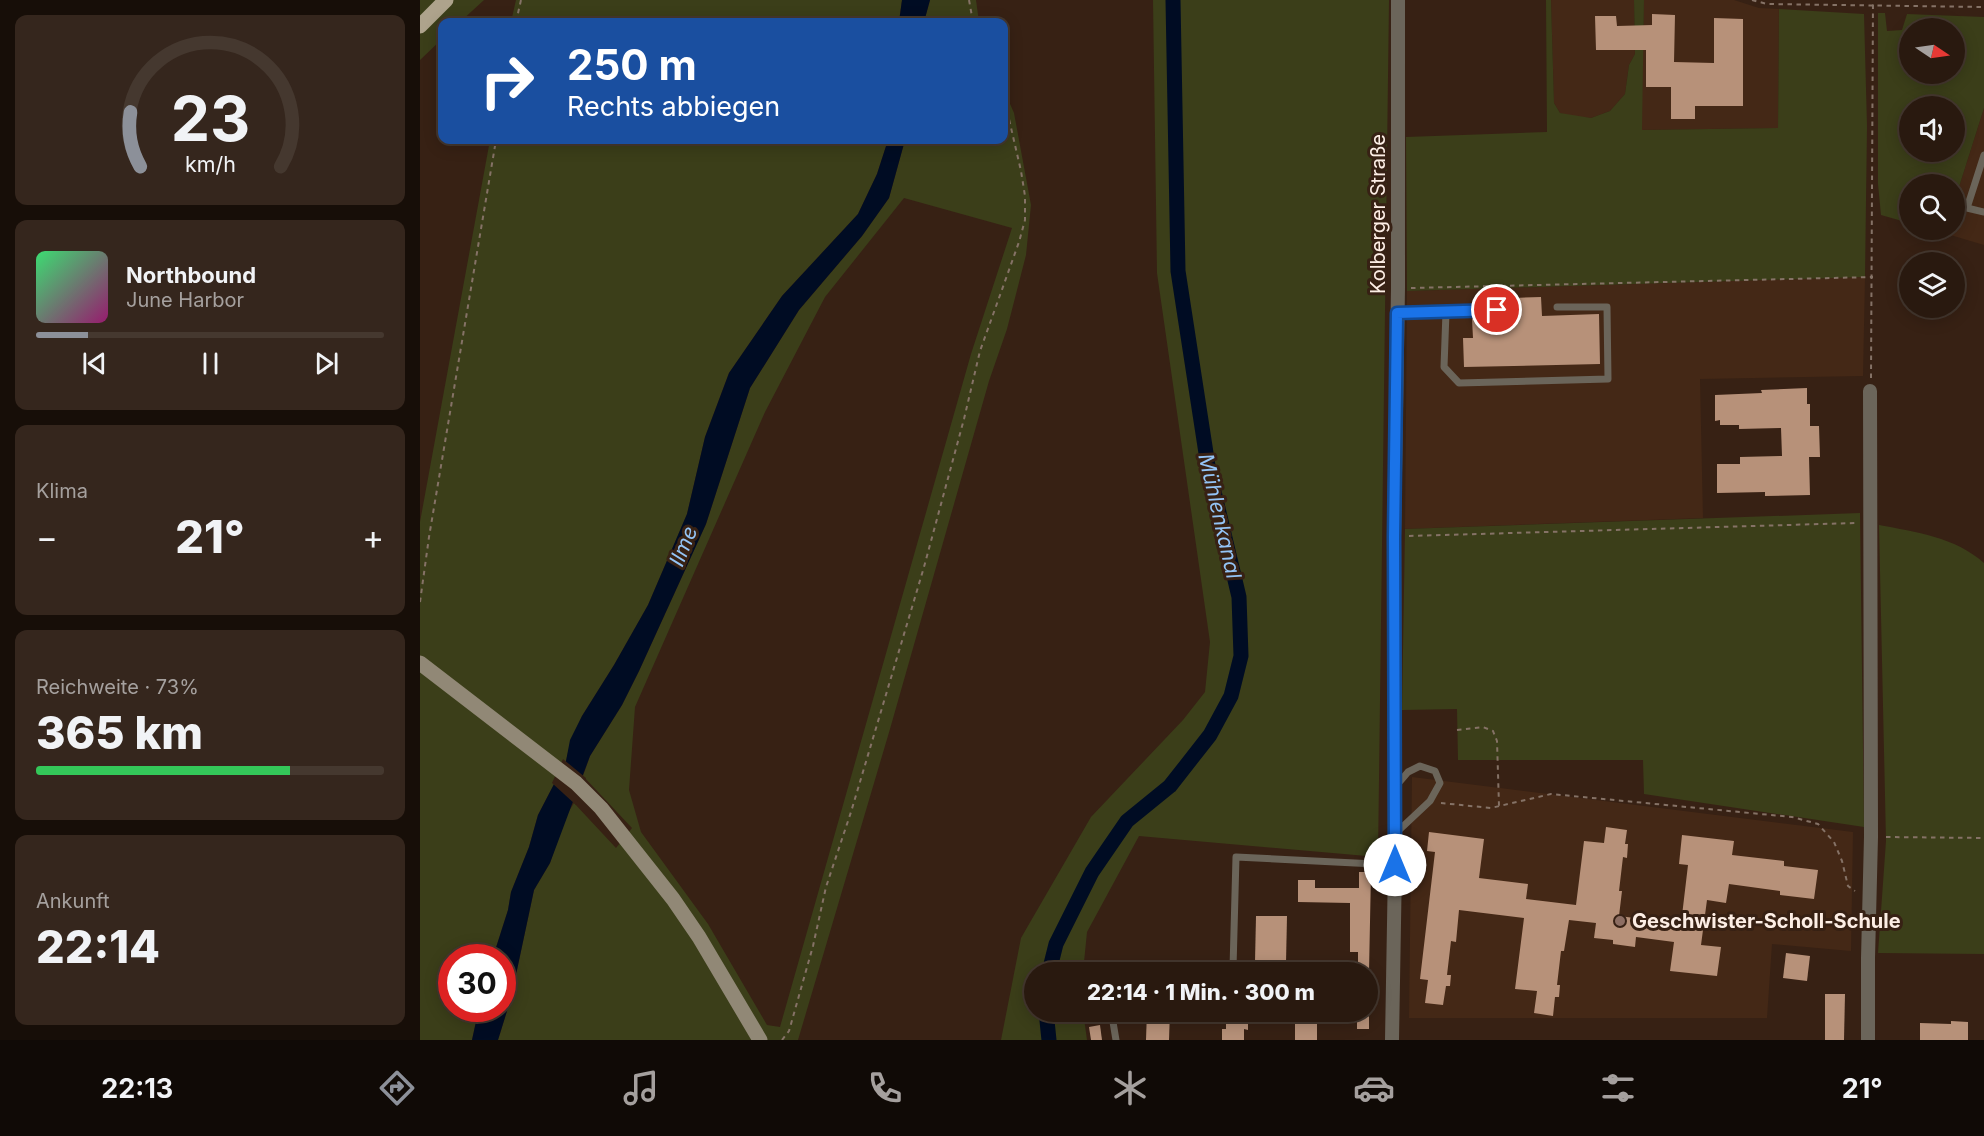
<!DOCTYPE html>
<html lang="de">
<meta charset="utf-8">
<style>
body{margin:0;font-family:Inter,sans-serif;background:#35261d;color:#f1f3f6;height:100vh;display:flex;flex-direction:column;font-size:22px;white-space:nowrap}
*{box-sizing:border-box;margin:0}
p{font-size:20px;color:#a5a09e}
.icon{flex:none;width:33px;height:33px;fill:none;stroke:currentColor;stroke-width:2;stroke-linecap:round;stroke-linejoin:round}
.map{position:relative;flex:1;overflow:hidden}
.details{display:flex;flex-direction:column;gap:15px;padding:15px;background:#170e08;width:420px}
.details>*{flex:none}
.banner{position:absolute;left:18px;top:18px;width:570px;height:126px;border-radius:12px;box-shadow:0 3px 15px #0003,0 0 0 2px #45382f;background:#1a4fa0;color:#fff;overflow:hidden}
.needle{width:39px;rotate:103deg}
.tools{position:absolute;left:1479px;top:18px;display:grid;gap:12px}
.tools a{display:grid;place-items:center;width:66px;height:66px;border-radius:50%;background:#29190f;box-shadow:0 3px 15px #0003,0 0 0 2px #45382f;font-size:30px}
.speed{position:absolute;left:18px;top:944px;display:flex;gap:12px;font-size:30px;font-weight:700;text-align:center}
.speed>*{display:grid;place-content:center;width:78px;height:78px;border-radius:50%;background:#29190f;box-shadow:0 3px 15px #0003,0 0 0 2px #45382f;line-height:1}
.speed .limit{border:9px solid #d22;background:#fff;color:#111}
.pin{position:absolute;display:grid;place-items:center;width:51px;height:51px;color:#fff;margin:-26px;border:3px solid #fff;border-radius:50%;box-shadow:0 2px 6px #0007}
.me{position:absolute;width:66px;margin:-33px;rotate:0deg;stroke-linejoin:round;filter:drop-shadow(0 0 4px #0008)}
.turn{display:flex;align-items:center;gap:21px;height:126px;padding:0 30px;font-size:27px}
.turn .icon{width:78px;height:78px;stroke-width:2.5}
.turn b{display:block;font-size:42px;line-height:51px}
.big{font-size:45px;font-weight:800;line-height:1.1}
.details .card{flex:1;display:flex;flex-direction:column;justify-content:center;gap:9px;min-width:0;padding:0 21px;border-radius:12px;background:#35261d}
.details .dial{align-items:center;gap:0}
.dial svg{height:156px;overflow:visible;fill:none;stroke:#45382f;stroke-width:7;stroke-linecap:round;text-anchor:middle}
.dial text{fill:#f1f3f6;stroke:none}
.song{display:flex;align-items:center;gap:18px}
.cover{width:72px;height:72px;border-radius:9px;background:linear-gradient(135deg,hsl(140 70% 55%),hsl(320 70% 35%))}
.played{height:6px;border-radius:3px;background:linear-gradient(90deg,#8c9099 15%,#45382f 15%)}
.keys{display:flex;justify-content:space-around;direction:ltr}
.heat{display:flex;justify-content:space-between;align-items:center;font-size:33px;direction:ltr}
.charge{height:9px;border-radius:4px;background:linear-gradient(90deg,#34c759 73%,#45382f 0)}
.trip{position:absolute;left:604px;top:962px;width:354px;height:60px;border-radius:30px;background:#29190f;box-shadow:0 3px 15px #0003,0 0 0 2px #45382f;font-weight:800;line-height:60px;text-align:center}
.menu{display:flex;height:96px;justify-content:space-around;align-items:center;background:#100a06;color:#a5a09e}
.menu .icon{width:42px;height:42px}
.menu .on{color:#8c9099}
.menu b{font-size:27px;color:#f1f3f6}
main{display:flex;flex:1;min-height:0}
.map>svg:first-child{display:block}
.built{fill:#442816}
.green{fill:#3b3e19;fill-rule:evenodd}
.water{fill:#000c23}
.pier{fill:#372114}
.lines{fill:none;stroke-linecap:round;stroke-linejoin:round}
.canal{stroke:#000c23;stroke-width:15}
.building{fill:#b79179}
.path{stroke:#857266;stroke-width:2;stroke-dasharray:4.5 4.5;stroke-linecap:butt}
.lane{stroke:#6b655a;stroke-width:7}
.street{stroke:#6b655a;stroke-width:14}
.secondary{stroke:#918876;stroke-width:15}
.primary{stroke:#aea38c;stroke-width:15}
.route-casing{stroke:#114b97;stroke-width:15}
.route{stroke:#1a73e8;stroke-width:10}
.education-dot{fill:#8d6e63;stroke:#372114;stroke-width:2}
.labels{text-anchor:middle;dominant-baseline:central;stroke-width:6;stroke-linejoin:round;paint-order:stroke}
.street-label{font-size:20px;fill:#fdeee5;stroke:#372114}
.poi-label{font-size:20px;font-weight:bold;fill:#fdeee5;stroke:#372114;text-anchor:start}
.water-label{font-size:21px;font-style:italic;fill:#94c4f6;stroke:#372114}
</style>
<main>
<section class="details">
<div class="card dial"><svg viewBox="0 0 100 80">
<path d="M14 69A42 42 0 1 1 86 69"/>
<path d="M14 69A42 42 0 0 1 9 41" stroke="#8c9099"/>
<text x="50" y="56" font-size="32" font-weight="700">23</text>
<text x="50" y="72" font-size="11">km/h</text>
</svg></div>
<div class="card">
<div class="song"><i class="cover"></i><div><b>Northbound</b><p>June Harbor</p></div></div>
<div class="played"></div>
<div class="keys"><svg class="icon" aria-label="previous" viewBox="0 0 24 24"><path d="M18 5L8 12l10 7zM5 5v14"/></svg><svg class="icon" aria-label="pause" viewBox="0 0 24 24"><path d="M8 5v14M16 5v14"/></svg><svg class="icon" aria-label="next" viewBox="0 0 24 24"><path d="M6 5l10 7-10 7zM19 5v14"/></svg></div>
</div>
<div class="card"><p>Klima</p>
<div class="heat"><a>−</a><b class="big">21°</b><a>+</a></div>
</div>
<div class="card"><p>Reichweite · 73%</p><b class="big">365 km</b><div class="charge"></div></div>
<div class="card"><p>Ankunft</p><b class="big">22:14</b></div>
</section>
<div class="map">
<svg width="1564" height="1040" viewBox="0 0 1564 1040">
<rect width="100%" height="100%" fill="#372114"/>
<!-- built -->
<g class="built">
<polygon points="1131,0 1214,0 1215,54 1209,65 1205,94 1190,111 1171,118 1149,116 1140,113 1134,103"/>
<polygon points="1224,0 1314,0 1339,8 1359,9 1358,128 1221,130"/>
<polygon points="1564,108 1564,245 1527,234 1531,230 1534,230 1535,224 1538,220 1535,218 1535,186 1539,187"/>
<polygon points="1445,277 1443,376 1280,379 1283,518 985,529 987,291"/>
<polygon points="992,777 1433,832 1431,951 1352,944 1347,1018 989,1018"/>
</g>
<!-- green -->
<g class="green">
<polygon points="0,0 64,0 40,22 22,22 22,39 0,60"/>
<polygon points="96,0 482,0 479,22 91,22"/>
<polygon points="510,0 556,0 559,22 504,22"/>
<polygon points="733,0 969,0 958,857 719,836 667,932 663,972 615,972 615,1011 663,1011 667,1040 581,1040 601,938 671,817 763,720 785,692 790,642 737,273"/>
<polygon points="1126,0 1131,0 1134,103 1140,113 1171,118 1190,111 1205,94 1209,65 1215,54 1214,0 1224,0 1222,130 1358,128 1359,9 1444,14 1447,126 1445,277 987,291 986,137 1127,132"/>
<path d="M1458,13h7l2,18 15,-1 5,-16 77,3v91l-25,79 -5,-3h-44l-1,39 -28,-8 -3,-31zM1490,28h44v46h-44zM1490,106h44v46h-44z"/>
<path d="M584,90l10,23 17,92 -5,50 -19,74 -18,52 -99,348 -92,311h-300l13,-42 23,-108 16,-27 16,-47 8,-13 42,45 16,-20 -49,-52 7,-20 32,-51 17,-34 67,-147 44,-136 49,-78 63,-74 27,-38 16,-58h99zM484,198l108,30 -41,126 -191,673 -13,-2 -59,-101 -67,-92 -12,-42 6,-83 130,-295 60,-115z"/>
<polygon points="70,140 468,140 457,174 438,214 362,296 309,373 285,437 267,514 228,605 194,665 162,716 151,740 146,761 118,815 109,847 91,892 88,910 73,957 32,957 32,1008 59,1008 52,1040 0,1040 0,522"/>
<polygon points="1440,513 1444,827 1224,794 1223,760 1038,760 1037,709 982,710 985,529"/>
<path d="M1459,525c37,7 76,12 105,38v391l-106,-1 8,-112z"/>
</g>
<!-- water -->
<g class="water">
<polygon points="482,0 510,0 504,22 479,22"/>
<polygon points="468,140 485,140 469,198 442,236 379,310 330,388 286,524 219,671 202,705 170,756 130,863 114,890 91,998 78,1040 52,1040 59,1008 82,1008 82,957 73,957 88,910 91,892 109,847 118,815 146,761 150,740 162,716 194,665 228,605 267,514 285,437 309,373 362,296 438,214 457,174"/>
</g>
<!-- pier -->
<polygon class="pier" points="143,759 166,778 156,805 132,783"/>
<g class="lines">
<!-- canal -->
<g class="canal">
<polyline points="629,972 636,944 672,872 707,821 750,786 790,735 811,696 821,656 819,597 788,466 758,271 753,0"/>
<polyline points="626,1011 629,1040"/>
</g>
</g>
<!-- building -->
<g class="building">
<polygon points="1232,14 1255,15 1254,62 1294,63 1294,18 1323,19 1323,106 1275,106 1275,119 1251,119 1251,87 1226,87 1226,50 1176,50 1175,16 1196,16 1197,26 1232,25"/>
<polygon points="1121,297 1122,316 1179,314 1180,364 1044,367 1043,338 1053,338 1052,319 1094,318 1093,298"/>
<polygon points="1387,388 1387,404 1390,404 1390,426 1399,426 1400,457 1389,457 1390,495 1345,496 1345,492 1297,493 1297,464 1320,464 1320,457 1362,456 1361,428 1319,429 1319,425 1300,425 1300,420 1295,421 1295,395 1342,393 1341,390"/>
<polygon points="1186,827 1207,830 1205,844 1208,844 1207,858 1203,857 1199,891 1202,891 1199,916 1261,924 1268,865 1259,864 1262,835 1314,841 1312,855 1364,861 1364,866 1398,870 1394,899 1360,895 1360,891 1309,884 1306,903 1287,900 1281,945 1301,947 1297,976 1250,971 1254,942 1216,937 1215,947 1193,944 1193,940 1174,938 1176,923 1149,920 1144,951 1141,951 1137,985 1140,985 1139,997 1135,997 1133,1016 1114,1013 1117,991 1095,989 1104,918 1039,910 1036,942 1031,941 1027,975 1031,975 1030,986 1026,986 1023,1005 1005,1003 1008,980 1000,979 1015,852 1007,851 1009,832 1064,839 1059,878 1108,884 1106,899 1156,905 1164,841 1184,843"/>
<polygon points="939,872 951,872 949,972 938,972 938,952 930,952 930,903 878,902 878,880 895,880 895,888 939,888"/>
<polygon points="836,916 867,916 866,963 835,962"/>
<polygon points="1366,953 1390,956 1387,981 1363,978"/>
<polygon points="1405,994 1425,994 1424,1040 1405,1040"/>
<polygon points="727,1011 750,1011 749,1040 726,1040"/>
<polygon points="806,1011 828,1011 828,1030 824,1029 824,1040 802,1040 802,1029 806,1029"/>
<polygon points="879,1011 897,1011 897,1040 875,1040 875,1021 879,1021"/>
<rect x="937" y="1011" width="12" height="18"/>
<polygon points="1531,1021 1548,1022 1548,1040 1500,1040 1500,1023 1531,1024"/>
<polygon points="680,1025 682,1040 671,1040 669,1027"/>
</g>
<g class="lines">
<!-- path -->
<g class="path">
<polyline points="549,0 553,22"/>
<polyline points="1332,0 1347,4 1564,7"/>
<polyline points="96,22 101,0"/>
<polyline points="991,288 1453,277"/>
<polyline points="1451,378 1453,0"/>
<polyline points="989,536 1436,523"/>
<polyline points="0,602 9,537 76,140"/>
<polyline points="1037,730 1063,727 1073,731 1077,741 1079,806"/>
<polyline points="1021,803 1071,808 1131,794 1372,817 1398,824 1414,842 1422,861 1428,886 1435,891"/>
<polyline points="1466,837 1564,838"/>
<polyline points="362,1040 369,1031 393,946 406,887 431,812 504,567 544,419 560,351 599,242 605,220 605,196 601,171 589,119 584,107"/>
</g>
<!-- lane -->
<g class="lane">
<polyline points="1564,155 1547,208 1564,212"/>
<polyline points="1026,312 1077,311"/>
<polyline points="977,313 1026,312 1024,367 1039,383 1188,379 1187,307 1137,307"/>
<polyline points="976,786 988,772 1000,766 1015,771 1020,783 1010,801 977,832"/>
<polyline points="813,968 816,857 975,865"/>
<polyline points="693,1022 696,1040"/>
</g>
<!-- street -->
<g class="street">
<polyline points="972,1040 975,865 974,537 978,288 978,0"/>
<polyline points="1448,1040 1448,958 1451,837 1450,391"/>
</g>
<!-- secondary -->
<polyline class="secondary" points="0,663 156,783 181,808 253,899 279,937 340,1040"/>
<!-- primary -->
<polyline class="primary" points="0,26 26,0"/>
</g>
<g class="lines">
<defs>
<polyline id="route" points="975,865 974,537 977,313 1077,310"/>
</defs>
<!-- route casing -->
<use href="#route" class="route-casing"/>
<!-- route -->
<use href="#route" class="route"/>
</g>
<!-- markers -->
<circle class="education-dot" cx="1200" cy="921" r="6"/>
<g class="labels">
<!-- street labels -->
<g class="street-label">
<text transform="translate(958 214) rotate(-90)">Kolberger Straße</text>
</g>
<!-- poi labels -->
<g class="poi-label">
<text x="1212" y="921">Geschwister-Scholl-Schule</text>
</g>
<!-- water labels -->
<g class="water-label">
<text transform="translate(800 516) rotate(77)">Mühlenkanal</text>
<text transform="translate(263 546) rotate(-68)">Ilme</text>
</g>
</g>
</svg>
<div class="tools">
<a><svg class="needle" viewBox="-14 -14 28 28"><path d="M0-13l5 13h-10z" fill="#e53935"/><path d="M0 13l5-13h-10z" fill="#a5a09e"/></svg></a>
<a><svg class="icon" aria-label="sound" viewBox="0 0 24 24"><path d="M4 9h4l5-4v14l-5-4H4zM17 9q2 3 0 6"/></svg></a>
<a><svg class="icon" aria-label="search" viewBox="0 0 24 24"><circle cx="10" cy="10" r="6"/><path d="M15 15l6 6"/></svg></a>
<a><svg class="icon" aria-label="layers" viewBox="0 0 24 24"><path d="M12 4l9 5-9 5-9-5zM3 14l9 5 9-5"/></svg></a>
</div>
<div class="speed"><div class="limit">30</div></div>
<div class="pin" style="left:1077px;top:310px;background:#d93025"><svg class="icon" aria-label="arrive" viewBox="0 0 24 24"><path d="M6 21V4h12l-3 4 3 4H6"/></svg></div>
<svg class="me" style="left:975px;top:865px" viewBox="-20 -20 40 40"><circle r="19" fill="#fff"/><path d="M0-13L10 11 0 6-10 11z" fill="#1a73e8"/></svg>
<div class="trip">22:14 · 1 Min. · 300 m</div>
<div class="banner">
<div class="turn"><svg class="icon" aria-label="right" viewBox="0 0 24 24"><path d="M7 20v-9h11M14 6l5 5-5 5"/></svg><div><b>250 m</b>Rechts abbiegen</div></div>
</div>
</div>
</main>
<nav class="menu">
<b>22:13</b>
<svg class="icon on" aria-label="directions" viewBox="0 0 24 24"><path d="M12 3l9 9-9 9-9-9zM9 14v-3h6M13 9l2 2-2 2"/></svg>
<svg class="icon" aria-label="music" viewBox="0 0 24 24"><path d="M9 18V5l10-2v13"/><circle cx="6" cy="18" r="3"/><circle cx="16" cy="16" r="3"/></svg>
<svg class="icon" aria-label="phone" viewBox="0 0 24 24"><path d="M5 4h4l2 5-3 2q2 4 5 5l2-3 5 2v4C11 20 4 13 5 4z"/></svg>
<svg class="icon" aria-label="climate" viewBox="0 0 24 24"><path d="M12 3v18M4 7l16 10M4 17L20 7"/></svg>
<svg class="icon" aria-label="car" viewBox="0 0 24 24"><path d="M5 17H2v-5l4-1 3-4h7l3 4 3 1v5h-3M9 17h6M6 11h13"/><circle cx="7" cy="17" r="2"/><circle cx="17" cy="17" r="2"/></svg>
<svg class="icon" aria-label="filters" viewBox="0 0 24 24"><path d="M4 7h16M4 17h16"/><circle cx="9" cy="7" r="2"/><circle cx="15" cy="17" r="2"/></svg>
<b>21°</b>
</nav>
